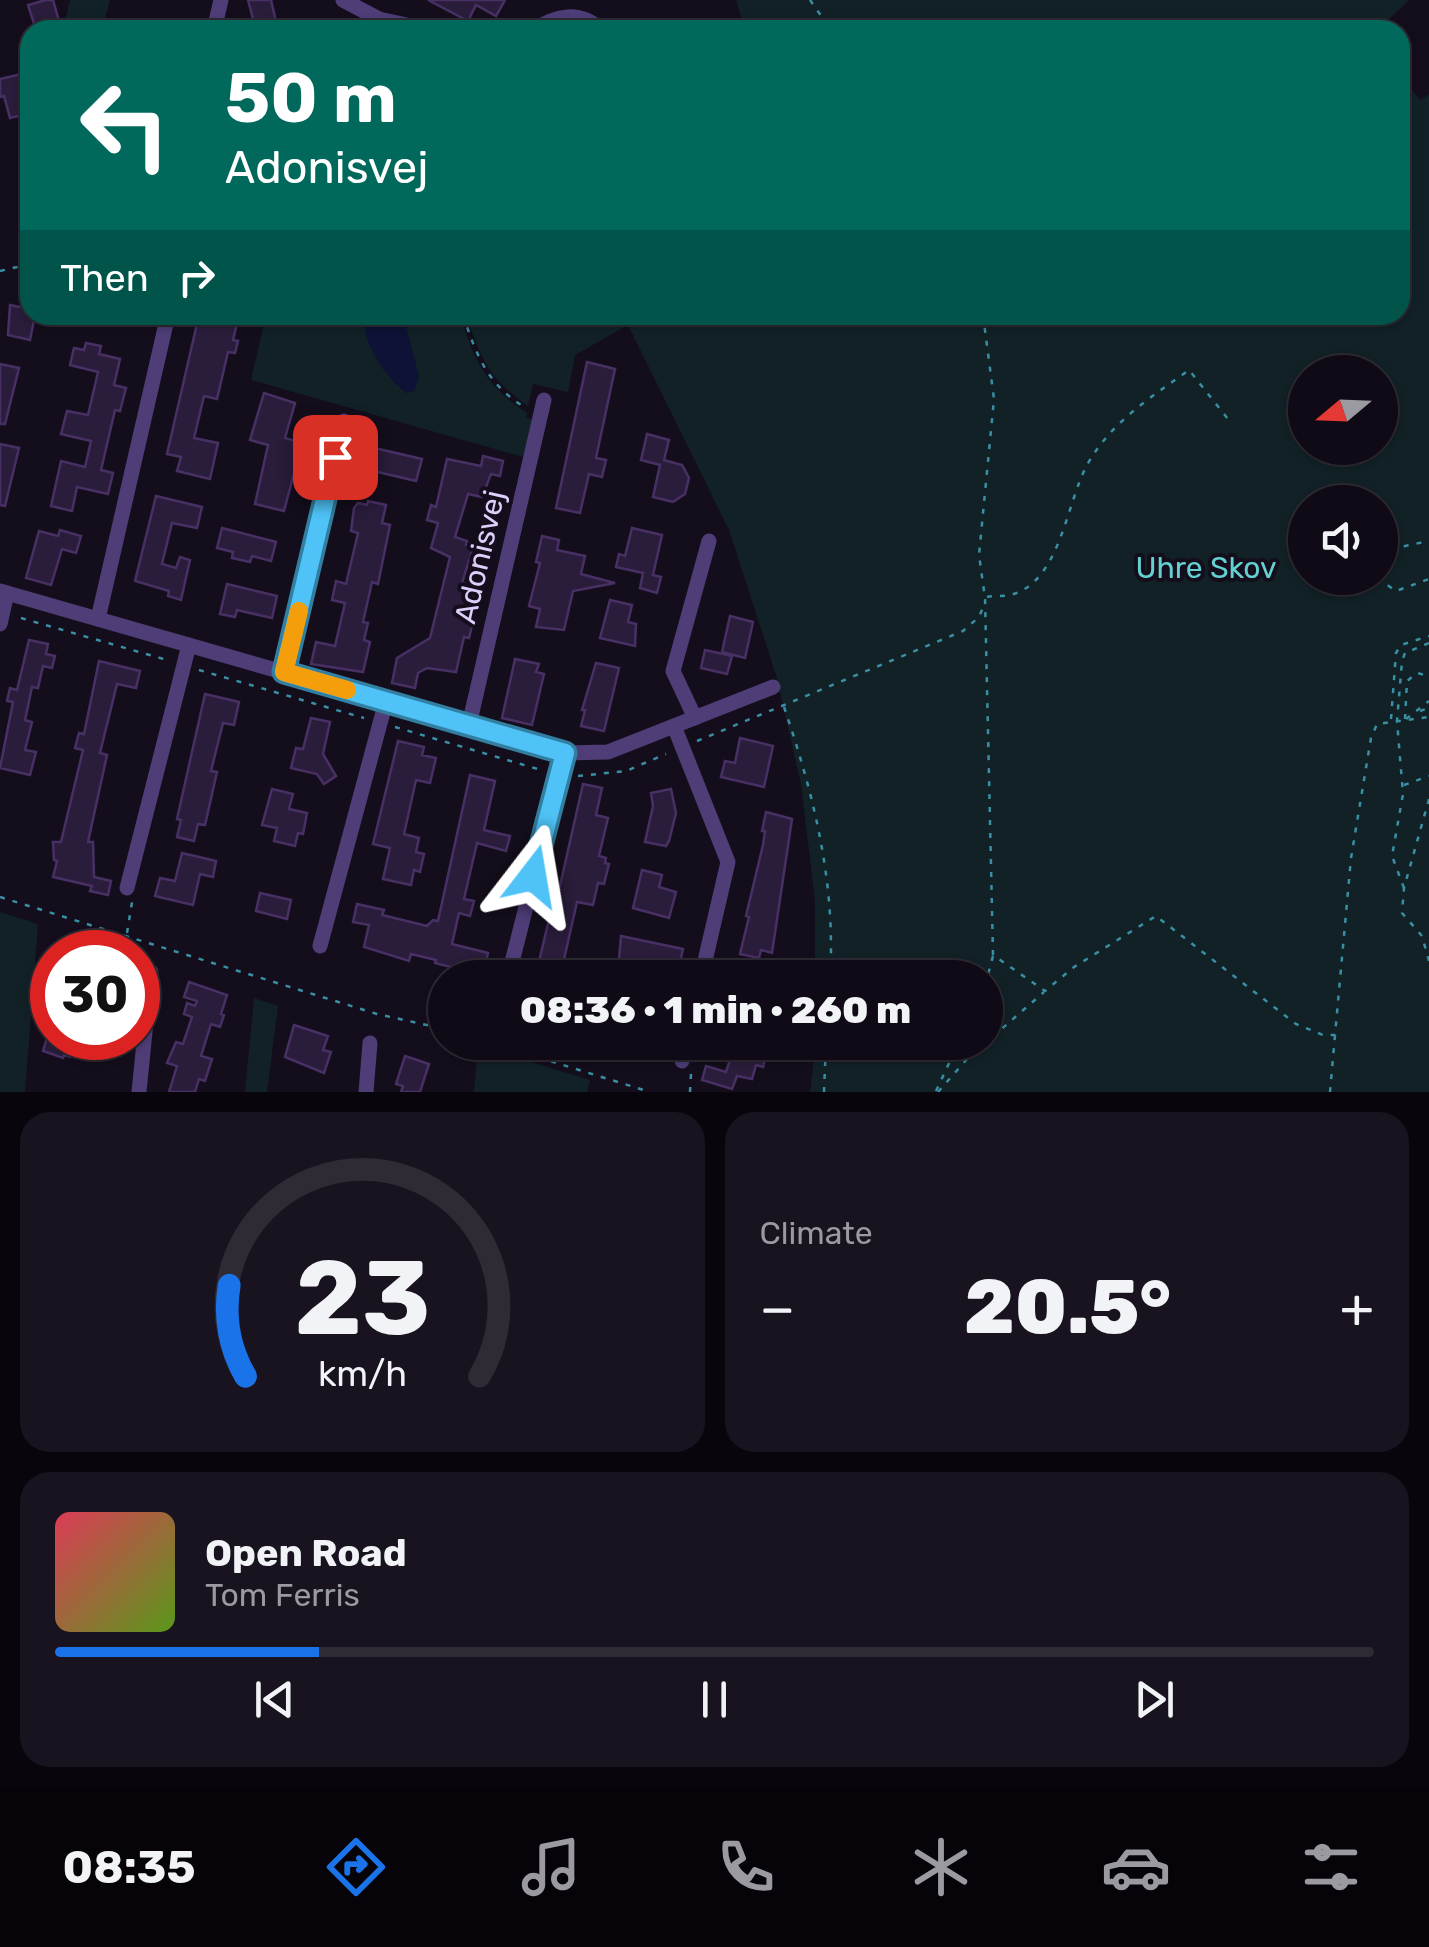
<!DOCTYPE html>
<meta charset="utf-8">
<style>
body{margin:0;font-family:Rubik,sans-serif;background:#18131e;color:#f1f3f6;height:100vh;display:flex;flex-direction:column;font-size:38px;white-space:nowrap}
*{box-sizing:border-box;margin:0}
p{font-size:32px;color:#9b9aa0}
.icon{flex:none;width:55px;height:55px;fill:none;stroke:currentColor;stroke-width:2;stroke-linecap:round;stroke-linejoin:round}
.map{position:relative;height:1092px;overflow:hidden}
.details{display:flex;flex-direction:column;gap:20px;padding:20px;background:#08060c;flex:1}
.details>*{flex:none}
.top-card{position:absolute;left:20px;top:20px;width:1390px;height:305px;border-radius:30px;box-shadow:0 2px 8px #0004,0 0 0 2px #2f2b34;background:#00695c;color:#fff;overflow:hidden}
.needle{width:65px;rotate:251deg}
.buttons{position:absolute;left:1288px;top:355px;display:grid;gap:20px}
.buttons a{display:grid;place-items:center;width:110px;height:110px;border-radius:50%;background:#0f0a15;box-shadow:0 2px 8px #0004,0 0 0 2px #2f2b34;font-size:50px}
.speed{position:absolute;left:30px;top:930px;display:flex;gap:20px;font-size:50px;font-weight:700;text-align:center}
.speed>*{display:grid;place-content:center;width:130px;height:130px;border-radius:50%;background:#0f0a15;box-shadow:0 2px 8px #0004,0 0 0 2px #2f2b34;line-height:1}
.speed .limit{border:15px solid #d22;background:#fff;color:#111}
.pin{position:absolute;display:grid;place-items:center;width:85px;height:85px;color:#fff;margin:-42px;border-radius:20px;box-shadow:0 5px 15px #0006}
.me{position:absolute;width:110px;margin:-55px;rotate:14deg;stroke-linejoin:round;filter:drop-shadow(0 0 8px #0008)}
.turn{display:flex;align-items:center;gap:35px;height:210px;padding:0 40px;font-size:45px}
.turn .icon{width:130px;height:130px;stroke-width:2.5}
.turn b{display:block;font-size:70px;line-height:85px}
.then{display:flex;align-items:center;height:95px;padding:0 40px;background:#0003;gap:20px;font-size:38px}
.big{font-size:75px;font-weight:800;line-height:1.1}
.details .card{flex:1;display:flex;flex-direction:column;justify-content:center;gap:15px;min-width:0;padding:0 35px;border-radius:30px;background:#18131e}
.details .dial{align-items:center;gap:0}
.dial svg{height:260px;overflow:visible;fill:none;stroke:#2f2b34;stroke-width:7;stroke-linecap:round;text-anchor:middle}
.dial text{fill:#f1f3f6;stroke:none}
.song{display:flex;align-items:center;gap:30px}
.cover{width:120px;height:120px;border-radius:15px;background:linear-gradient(135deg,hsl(350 70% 55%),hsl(90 70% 35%))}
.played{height:10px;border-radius:5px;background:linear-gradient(90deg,#1a73e8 20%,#2f2b34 20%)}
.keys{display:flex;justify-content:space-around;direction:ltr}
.heat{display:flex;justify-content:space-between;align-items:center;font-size:55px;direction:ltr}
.details .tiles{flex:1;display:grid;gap:20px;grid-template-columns:1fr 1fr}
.card:last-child{grid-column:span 2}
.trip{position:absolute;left:428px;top:960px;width:575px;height:100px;border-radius:50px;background:#0f0a15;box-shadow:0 2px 8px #0004,0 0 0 2px #2f2b34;font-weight:800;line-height:100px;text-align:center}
.tab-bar{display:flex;height:160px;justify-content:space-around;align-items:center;background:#060408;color:#9b9aa0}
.tab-bar .icon{width:70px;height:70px}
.tab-bar .current{color:#1a73e8}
.tab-bar b{font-size:45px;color:#f1f3f6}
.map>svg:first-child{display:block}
.green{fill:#112126;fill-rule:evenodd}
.water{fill:#0d1236}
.building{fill:#2a1c3b;stroke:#483065;stroke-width:2.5}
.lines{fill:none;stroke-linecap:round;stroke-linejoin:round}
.path{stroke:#398fa3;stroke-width:2.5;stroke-dasharray:5 8;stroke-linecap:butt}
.minor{stroke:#4e3d77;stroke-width:15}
.route-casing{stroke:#337fa1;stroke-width:25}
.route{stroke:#4fc3f7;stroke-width:18}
.slow{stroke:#f59e0b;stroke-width:18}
.labels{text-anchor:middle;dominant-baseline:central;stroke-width:8;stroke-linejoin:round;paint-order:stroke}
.street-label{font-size:30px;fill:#decefa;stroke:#140e1c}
.park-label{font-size:30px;fill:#63d1d1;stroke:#140e1c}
</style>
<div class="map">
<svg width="1429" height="1092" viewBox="0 0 1429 1092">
<rect width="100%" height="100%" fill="#140e1c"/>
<!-- green -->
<g class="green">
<polygon points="70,0 110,0 102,30 63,30"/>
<polygon points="736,0 1409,0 1378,30 745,30"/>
<path d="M1400,75l20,25 9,-5v997h-619l6,-49 169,-1v-64l-170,-1v-76l-14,-117 -25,-109 -47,-145 -101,-205 -53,30 -7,37 -35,-8 -5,22c-40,-28 -47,-47 -62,-91h16l-3,7 5,3 4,-10h912zM1305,372h75v76h-75zM1305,502h75v76h-75z"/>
<path d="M266,315h194c15,47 25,70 67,98l-1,5 9,2 -8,38 -276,-78z"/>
<polygon points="0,912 38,924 25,1092 0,1092"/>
<polygon points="254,998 278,1006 267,1092 245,1092"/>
<polygon points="478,1046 590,1080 587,1092 474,1092"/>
</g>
<!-- water -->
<path class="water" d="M364,315h39l16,61 -5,15 -8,2c-23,-19 -43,-48 -42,-78z"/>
<!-- building -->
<g class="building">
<polygon points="46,0 53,0 61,28 36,30 28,5"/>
<polygon points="248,0 271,0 278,30 256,30"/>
<polygon points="428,0 505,0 496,16 476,5 468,21"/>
<polygon points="30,72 30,113 10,118 4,96 0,97 0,79"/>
<polygon points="10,305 30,309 30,315 35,315 30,340 8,335"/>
<polygon points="199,315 239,315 233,340 238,341 235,353 228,352 217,399 204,396 194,438 218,443 210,479 177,471 181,457 167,454"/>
<polygon points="86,343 101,346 99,354 120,359 114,385 126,388 120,411 115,410 101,470 113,473 108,494 77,487 72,511 51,506 61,461 85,467 91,441 61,434 67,411 88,415 98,372 70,365 74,348 84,350"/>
<polygon points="587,362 615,369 596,458 606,460 602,477 589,474 580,513 556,508"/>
<polygon points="0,364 19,368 5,424 0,424"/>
<polygon points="264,393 295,403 285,438 302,443 284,511 255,504 268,445 250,440"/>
<polygon points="647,434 669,440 664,460 682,465 689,478 685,494 673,502 653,497 660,465 641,460"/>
<polygon points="0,444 19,448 5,506 0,505"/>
<polygon points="370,447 422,459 416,481 365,469"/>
<polygon points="483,456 503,461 500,476 491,474 482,497 468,494 455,537 467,541 466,545 473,548 462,583 476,586 468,621 473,622 469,638 464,637 456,672 427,668 418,673 415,688 392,683 397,658 430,638 450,557 431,548 438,523 427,520 431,505 436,507 447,459 481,466"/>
<polygon points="156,496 202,507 197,528 172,523 162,564 176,568 180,557 190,560 181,600 168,596 169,591 135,581"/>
<polygon points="368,501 386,505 382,523 390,525 378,584 372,582 363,622 368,623 364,640 370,642 363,672 311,664 316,642 335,646 345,603 332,600 336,581 346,584 358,533 351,531 354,508 358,503 367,505"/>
<polygon points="222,528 276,542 271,561 252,556 250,562 232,558 233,552 217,548"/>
<polygon points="632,528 662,535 653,575 661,577 657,593 640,588 643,573 616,567 619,554 625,556"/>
<polygon points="60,530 81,536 76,553 62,549 51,585 26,578 39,531 58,536"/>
<polygon points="542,536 559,540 557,550 585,556 581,574 615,583 573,591 564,630 536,627 540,609 529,606 540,563 536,562"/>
<polygon points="227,584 277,596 272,618 237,610 235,617 220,614"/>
<polygon points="610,600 632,605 628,622 636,624 635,646 600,638"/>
<polygon points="730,616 753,622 745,658 722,652"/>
<polygon points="29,640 48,644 46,654 55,656 52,668 43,666 38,688 32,687 25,720 32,722 25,750 36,752 30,775 0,768 13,702 7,701 10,688 17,690"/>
<polygon points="705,650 732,656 727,674 701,668"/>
<polygon points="515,659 539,664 536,672 544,674 532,725 502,718"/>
<polygon points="99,661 140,671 136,688 117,684 100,753 107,755 88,842 93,842 94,877 111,881 108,895 90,891 92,886 53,877 57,861 54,860 53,842 61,842 83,750 75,748 79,733 84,734"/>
<polygon points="596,663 619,668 604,731 581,726 585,710 582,710"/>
<polygon points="205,694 239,702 234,725 223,723 211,771 217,772 205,825 198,824 194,841 177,837 181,820 177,819"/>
<polygon points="311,718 330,722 323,754 336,776 324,784 317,774 291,768 296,748 303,749"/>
<polygon points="740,738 773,746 764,787 721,777 725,761 735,763"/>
<polygon points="398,741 424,747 422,755 436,758 430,783 416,780 404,834 419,838 416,852 424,854 420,872 414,870 411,885 383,879 390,848 373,844"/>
<polygon points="470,775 495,781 484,830 510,836 506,851 477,843 464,899 474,901 470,916 459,913 452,944 488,953 482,978 460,978 462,970 435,963 436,960 411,954 409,961 364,947 369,925 353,922 357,904 384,910 382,915 427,926 433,920 438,921"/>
<polygon points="583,784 602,788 596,815 608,818 599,856 606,858 605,863 609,864 604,884 598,883 593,905 577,902 563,964 556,962 553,978 535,978 552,907 555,908"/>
<polygon points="272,789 293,794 289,809 307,813 303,834 298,833 295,846 274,841 277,828 262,825"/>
<polygon points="671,789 676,813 669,841 666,846 645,842 653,806 651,793"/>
<polygon points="766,812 792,819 772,953 761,950 759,958 740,954 749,917 746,916 763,845 765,831 762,831"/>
<polygon points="182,853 216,861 213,877 200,874 193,905 155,896 160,878 175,881"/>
<polygon points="642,870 662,875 659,887 676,892 669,918 633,908"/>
<polygon points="260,893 291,900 287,919 256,911"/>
<polygon points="621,936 683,949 678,972 650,966 648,974 625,969 627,961 619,959"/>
<polygon points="189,982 227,995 221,1014 224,1015 220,1027 211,1024 201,1056 212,1059 205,1081 199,1079 195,1092 169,1092 177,1066 167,1063 176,1042 183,1044 192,1017 184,1014 187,1003 195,1006 197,1001 184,997"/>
<polygon points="294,1025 328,1036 323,1050 331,1052 324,1073 285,1057"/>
<polygon points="47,1038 99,1038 92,1059 72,1052 70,1057 64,1055 63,1058 43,1051"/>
<polygon points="736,1042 749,1045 748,1050 766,1054 763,1067 756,1065 752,1079 737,1076 732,1089 702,1080 706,1066 726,1072"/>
<polygon points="405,1056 429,1064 420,1092 401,1092 403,1086 396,1084"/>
</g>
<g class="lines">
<!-- path -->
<g class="path">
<polyline points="810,0 831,30"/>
<polyline points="0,271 30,264"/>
<path d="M463,315c13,39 24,69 60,91"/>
<polyline points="983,315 994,399 979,555 985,598 993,955 1045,991 1074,967 1156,916 1296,1024 1323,1035 1335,1035 1351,858 1371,738 1377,724 1429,717"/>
<polyline points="1380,557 1405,546 1429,541"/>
<polyline points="1377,578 1396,591 1429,579"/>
<path d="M987,597c8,-2 16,0 23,-2 50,-12 56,-91 77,-130 24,-43 63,-67 102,-95l39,49"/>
<polyline points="21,618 167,660"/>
<polyline points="199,670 364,718"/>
<path d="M784,707c30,88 52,177 46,271"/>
<polyline points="1420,711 1429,708"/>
<polyline points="1391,719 1396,653 1401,645 1429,636"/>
<polyline points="1405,719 1407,681 1417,673 1429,676"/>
<polyline points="1406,719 1429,701"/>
<polyline points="395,727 541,770"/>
<polyline points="697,741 963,631 979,617 984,605"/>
<polyline points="578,776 626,771 666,754"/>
<polyline points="1404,785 1429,776"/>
<polyline points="1429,799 1404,888 1402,913 1422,936 1429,961"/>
<polyline points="1404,888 1392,856 1403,794 1397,721 1402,661 1405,653 1429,643"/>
<polyline points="0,897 377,1014 445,1029"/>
<polyline points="127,933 132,902"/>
<polyline points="985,986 993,956"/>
<polyline points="489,1042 650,1092"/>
<polyline points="936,1091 959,1042"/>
<polyline points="690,1092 691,1074"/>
<polyline points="824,1092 826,1042"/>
<polyline points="938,1092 967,1059 1044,992"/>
<polyline points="1330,1092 1335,1035"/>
</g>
<!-- minor -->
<g class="minor">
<polyline points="343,0 379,19 430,30"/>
<polyline points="214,30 221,0"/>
<path d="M534,30c22,-15 46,-20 67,0"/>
<polyline points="0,591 565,753 608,752 773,687"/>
<polyline points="98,619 168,315"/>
<polyline points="0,624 7,593"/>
<polyline points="285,672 344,421"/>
<polyline points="695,718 673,671 709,541"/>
<polyline points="469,725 544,400"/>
<polyline points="674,726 728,862 701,978"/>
<polyline points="127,888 189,645"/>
<polyline points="320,946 386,701"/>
<polyline points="508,978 565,753"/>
<polyline points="682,1061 686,1042"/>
<polyline points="139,1092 151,972"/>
<polyline points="366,1092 370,1043"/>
</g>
</g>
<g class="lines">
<defs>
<polyline id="route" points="335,457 284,672 565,753 533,876"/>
</defs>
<!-- route casing -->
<use href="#route" class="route-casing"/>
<!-- route -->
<use href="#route" class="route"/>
<!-- slow -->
<polyline class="slow" points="299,611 284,672 347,690"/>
</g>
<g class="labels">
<!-- street labels -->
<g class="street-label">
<text transform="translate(480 557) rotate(-77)">Adonisvej</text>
</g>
<!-- park labels -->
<g class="park-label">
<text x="1206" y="568">Uhre Skov</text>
</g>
</g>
</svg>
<div class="buttons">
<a><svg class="needle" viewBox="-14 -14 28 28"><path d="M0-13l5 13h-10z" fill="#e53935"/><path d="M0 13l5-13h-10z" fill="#9b9aa0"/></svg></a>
<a><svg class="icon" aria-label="sound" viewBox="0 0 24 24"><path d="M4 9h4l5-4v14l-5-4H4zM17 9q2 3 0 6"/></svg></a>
</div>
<div class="speed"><div class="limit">30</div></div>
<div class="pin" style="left:335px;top:457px;background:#d93025"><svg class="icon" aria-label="arrive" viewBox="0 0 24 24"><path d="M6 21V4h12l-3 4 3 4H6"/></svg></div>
<svg class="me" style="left:533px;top:876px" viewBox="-20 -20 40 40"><path d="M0-17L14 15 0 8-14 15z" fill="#4fc3f7" stroke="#fff" stroke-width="4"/></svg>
<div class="trip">08:36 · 1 min · 260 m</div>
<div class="top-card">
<div class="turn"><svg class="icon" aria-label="left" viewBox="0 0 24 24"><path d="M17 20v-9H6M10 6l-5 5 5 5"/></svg><div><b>50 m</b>Adonisvej</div></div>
<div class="then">Then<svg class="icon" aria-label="right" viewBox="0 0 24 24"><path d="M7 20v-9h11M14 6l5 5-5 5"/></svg></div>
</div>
</div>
<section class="details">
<div class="tiles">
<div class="card dial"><svg viewBox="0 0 100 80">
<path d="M14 69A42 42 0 1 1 86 69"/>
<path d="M14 69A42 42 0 0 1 9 41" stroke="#1a73e8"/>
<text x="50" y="56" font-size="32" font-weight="700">23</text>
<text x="50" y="72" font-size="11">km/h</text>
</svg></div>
<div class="card"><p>Climate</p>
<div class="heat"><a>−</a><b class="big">20.5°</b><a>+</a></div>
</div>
<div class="card">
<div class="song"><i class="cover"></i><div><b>Open Road</b><p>Tom Ferris</p></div></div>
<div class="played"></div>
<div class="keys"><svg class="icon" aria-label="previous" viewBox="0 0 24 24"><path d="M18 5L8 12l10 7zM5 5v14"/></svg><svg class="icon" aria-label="pause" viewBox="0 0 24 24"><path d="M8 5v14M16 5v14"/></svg><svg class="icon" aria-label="next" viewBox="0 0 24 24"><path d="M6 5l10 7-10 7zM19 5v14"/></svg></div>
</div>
</div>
</section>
<nav class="tab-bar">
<b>08:35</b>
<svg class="icon current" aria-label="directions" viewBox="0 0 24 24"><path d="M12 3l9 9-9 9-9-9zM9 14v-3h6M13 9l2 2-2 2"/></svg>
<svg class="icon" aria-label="music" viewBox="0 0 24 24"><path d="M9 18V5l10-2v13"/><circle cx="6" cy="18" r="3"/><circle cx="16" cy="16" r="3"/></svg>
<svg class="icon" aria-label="phone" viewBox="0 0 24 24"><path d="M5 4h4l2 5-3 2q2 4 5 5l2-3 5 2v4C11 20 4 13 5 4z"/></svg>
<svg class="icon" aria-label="climate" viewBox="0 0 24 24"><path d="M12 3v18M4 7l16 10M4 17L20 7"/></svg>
<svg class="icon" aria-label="car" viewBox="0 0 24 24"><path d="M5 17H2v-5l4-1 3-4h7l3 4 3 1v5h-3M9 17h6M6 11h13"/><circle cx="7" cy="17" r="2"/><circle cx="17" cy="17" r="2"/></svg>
<svg class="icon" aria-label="filters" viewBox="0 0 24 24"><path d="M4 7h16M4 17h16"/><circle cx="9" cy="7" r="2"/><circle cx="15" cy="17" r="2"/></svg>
</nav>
